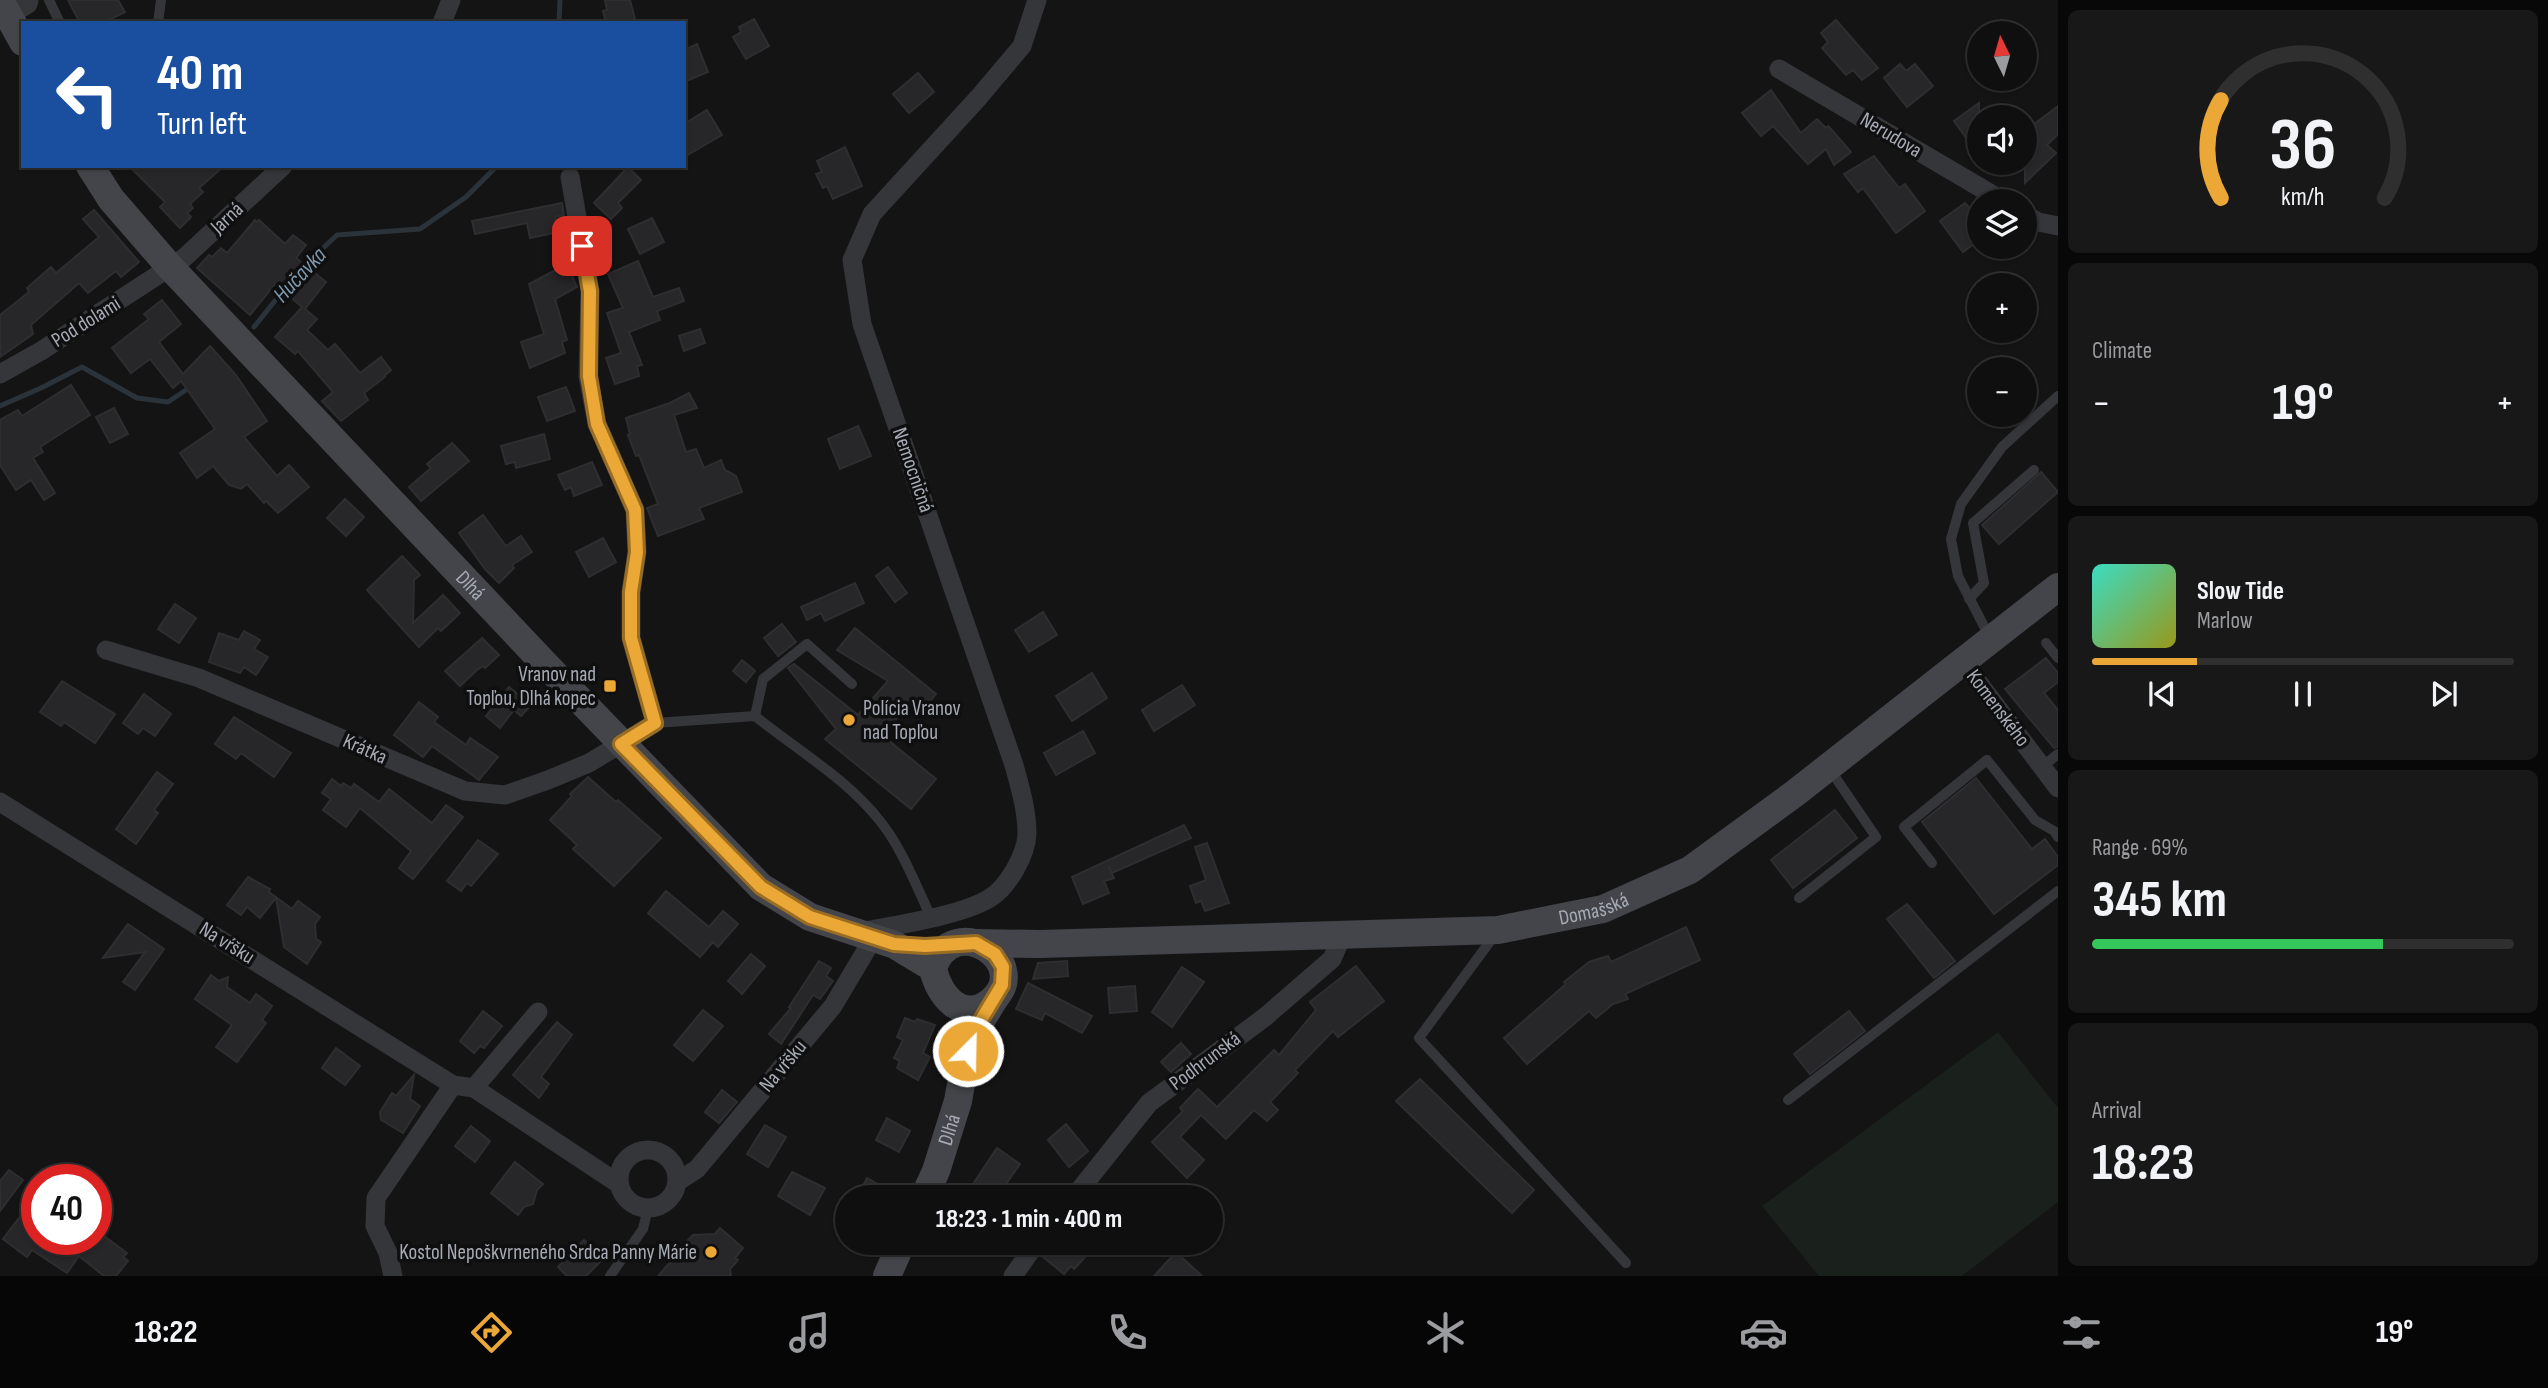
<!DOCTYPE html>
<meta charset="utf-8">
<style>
body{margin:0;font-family:"Sofia Sans Condensed",sans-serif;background:#181819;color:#f1f3f6;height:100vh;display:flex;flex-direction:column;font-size:26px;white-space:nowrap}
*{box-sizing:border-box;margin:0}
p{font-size:23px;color:#9b9c9f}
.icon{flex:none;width:38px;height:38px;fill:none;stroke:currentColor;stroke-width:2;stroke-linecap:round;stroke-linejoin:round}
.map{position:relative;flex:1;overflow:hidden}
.details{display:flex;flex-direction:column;gap:10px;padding:10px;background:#080809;width:490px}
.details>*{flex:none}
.hud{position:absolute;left:21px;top:21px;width:665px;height:147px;border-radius:0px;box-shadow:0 2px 5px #0004,0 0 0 2px #2f2f30;background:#1a4fa0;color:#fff;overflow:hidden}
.needle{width:46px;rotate:355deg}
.tools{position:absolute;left:1967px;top:21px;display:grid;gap:14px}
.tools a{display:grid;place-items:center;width:70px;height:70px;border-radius:50%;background:#0f0f10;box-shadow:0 2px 5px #0004,0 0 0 2px #2f2f30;font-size:35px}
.speed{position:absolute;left:21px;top:1164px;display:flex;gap:14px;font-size:35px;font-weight:700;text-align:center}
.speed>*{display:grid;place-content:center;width:91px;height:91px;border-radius:50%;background:#0f0f10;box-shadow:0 2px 5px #0004,0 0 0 2px #2f2f30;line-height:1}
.speed .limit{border:10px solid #d22;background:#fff;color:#111}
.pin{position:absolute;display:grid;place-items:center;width:60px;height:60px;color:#fff;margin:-30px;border-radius:14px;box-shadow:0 4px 10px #0006}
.me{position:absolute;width:77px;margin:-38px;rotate:23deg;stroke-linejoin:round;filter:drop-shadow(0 0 5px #0008)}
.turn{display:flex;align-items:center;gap:24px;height:147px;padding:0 21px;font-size:32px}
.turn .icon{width:91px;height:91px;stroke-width:2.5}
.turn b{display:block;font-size:49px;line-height:60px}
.big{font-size:52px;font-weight:700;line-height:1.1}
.details .widget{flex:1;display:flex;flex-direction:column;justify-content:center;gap:10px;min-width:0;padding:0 24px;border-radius:10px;background:#181819}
.details .dial{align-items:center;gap:0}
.dial svg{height:182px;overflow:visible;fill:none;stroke:#2f2f30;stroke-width:7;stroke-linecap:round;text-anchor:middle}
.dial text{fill:#f1f3f6;stroke:none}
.song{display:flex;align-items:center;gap:21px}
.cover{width:84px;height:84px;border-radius:10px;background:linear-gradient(135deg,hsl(170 70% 55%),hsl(60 70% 35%))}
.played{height:7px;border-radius:4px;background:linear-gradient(90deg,#eba836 25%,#2f2f30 25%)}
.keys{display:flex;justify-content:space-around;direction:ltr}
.heat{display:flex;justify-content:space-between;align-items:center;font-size:38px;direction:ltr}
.charge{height:10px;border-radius:5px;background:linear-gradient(90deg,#34c759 69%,#2f2f30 0)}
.trip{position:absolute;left:835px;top:1185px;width:388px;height:70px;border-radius:35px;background:#0f0f10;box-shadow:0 2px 5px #0004,0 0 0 2px #2f2f30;font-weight:700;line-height:70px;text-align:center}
.tabs{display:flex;height:112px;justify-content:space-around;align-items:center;background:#060606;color:#9b9c9f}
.tabs .icon{width:49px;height:49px}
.tabs .active{color:#eba836}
.tabs b{font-size:32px;color:#f1f3f6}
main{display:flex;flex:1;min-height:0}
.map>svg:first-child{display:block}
.green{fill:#1a201b}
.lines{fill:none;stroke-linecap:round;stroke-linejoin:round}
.stream{stroke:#2a3339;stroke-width:5}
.building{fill:#272729;stroke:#2e2e31;stroke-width:2}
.lane{stroke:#35363a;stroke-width:10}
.street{stroke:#35363a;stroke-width:19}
.secondary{stroke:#43454a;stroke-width:28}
.route-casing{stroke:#996d23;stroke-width:18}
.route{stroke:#eba836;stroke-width:12}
.poi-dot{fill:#eba836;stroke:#0f0f10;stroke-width:2.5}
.labels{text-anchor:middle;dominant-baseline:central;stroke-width:7;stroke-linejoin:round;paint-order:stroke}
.street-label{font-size:21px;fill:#a6abb5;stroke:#0f0f10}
.poi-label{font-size:21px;fill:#a6abb5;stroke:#0f0f10;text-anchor:end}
.water-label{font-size:23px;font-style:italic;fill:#7e9aaf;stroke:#0f0f10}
</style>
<main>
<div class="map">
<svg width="2058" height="1276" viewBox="0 0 2058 1276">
<rect width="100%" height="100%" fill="#141415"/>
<!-- green -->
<polygon class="green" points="1998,1032 2058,1108 2058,1202 1962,1276 1819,1276 1762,1206"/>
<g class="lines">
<!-- stream -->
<g class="stream">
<polyline points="559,23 560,0"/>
<polyline points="301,269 337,235 420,229 466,197 497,166"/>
<polyline points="254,327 286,287"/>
<polyline points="0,406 41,388 82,367 137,398 168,402 192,386"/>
</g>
</g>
<!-- building -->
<g class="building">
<polygon points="68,0 118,0 125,12 103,23 80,23"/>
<polygon points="605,0 630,0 636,23 606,23 603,11 607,10"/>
<polygon points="754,19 769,46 746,59 733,37 741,32 739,27"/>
<polygon points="1836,20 1878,68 1862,80 1853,70 1846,75 1822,48 1828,42 1821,33"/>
<polygon points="697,44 708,72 684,82 684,50"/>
<polygon points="1900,64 1906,71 1915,64 1933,86 1907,107 1884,78"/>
<polygon points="918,73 934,92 909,113 893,94"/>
<polygon points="1771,90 1801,133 1817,119 1826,128 1828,126 1831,129 1851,152 1834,165 1826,149 1808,164 1773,126 1761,136 1742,113"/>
<polygon points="1979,103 1979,156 1954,121"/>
<polygon points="2058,106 2058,134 2047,145 2056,153 2025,183 2025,131"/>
<polygon points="707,110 722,135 684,157 684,124"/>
<polygon points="845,147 862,186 833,199 827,186 823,188 816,174 822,172 817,161"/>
<polygon points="1874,156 1899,188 1905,184 1925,211 1896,233 1863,188 1858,192 1844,174"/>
<polygon points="129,166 224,166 199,188 203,192 190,204 193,208 187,213 191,217 180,228 160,207 165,202"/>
<polygon points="628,167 641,180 618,203 622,208 611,219 594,203"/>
<polygon points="562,203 564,215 555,217 559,232 530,238 527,223 475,234 472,221"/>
<polygon points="1965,203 1979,218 1979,240 1963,252 1940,221"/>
<polygon points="94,210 139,262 121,277 116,271 88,293 79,283 31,325 33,334 0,357 0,315 29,292 27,288 51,267 56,273 99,237 83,219"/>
<polygon points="652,218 664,242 640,254 628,229"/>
<polygon points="255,220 257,222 259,220 285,244 293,235 306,245 296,258 326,282 305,309 317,319 307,330 328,350 335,344 360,373 381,357 391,370 384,376 385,377 364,393 368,400 341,421 322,401 333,392 298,351 295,354 275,337 302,307 275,284 250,315 197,268 209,255 212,257 221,248 227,253"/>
<polygon points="638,261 653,297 679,288 684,301 657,311 660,320 629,332 642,365 637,366 639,376 615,384 606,358 621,353 607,313 623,308 608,274"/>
<polygon points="567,264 577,287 555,299 567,340 562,342 565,353 530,368 521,342 544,334 529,284"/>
<polygon points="162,300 181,324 159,342 183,374 210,346 236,375 267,421 244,437 277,476 289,465 309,487 278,513 266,501 264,503 247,484 241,489 229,485 213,466 197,478 180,453 215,429 181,381 173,388 150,359 131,373 112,348 149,319 144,314"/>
<polygon points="700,329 705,343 684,351 679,336"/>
<polygon points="71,385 90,415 40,447 43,452 33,458 55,493 44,500 31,480 16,490 0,465 0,420 18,410 22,416"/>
<polygon points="566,387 575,411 547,421 538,397"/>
<polygon points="689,393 697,408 674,415 686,452 696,449 704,468 721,460 725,470 736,476 742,492 699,508 704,519 658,536 647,508 658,504 639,455 636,456 628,435 630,434 626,418 670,403"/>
<polygon points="114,408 128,434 110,443 96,417"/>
<polygon points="858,426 871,456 840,469 828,439"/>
<polygon points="544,434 550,459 516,468 515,462 506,464 501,446"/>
<polygon points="452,443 469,461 421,501 409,487 431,468 427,464"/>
<polygon points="592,462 602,485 574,496 571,487 565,490 558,475"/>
<polygon points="2041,472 2058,492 1999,544 1982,525"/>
<polygon points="345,499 364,517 346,536 327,518"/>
<polygon points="483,515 506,546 521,536 532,552 512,565 514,568 499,583 485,569 459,533"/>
<polygon points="603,538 616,562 589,577 576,552"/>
<polygon points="402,556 420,575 414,580 413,623 443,595 460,613 441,631 438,628 419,647 367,590"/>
<polygon points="888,567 907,593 895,602 876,576"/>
<polygon points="855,583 864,603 825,621 821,613 807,620 801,607"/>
<polygon points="175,604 196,618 179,643 158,629"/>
<polygon points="1043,612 1057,635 1029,652 1015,630"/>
<polygon points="782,624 796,642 778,656 764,638"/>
<polygon points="855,628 936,694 924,709 906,707 883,736 936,779 911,809 825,739 836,729 788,668 794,664 858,715 888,681 837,650"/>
<polygon points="244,631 260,640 254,649 268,657 256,675 244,667 240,673 209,662 219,633 239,640"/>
<polygon points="482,638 499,655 485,668 483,666 477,670 460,686 445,671"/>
<polygon points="2046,658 2058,673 2058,682 2044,693 2058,710 2058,747 2054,748 2005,689"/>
<polygon points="742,660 755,671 746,682 733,671"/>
<polygon points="1092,673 1107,698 1072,721 1056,696"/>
<polygon points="62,681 115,714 95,743 64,722 61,726 40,712"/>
<polygon points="1182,685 1195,705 1154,731 1142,710"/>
<polygon points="509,687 531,705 521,716 514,710 500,728 486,716"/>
<polygon points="144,694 171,714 155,736 143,728 138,734 123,723"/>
<polygon points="419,702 438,717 434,722 466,745 470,738 498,757 479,780 432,746 423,757 394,735"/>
<polygon points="234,717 291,753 274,777 241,753 236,759 215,744"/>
<polygon points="1083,731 1095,753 1056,775 1044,753"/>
<polygon points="157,772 173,784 154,810 158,813 136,844 116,829"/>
<polygon points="588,777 616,802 618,800 661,838 614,886 573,849 577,845 550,820 572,796 570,794"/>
<polygon points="1976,778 2032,849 2045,839 2058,857 2058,865 1994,914 1922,822"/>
<polygon points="332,779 341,786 343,783 351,788 354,784 379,802 389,789 432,823 446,805 463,817 413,879 399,868 411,851 360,808 346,827 323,810 331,799 322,793"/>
<polygon points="1835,810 1857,838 1793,888 1771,860"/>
<polygon points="1184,825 1191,838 1112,873 1109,867 1114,878 1104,881 1109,893 1083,904 1072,877"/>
<polygon points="478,840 498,854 471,886 467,883 461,891 447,881"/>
<polygon points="1207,843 1229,903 1205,911 1201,901 1196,903 1190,886 1206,880 1195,847"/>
<polygon points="248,877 270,889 269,892 292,909 298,901 320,917 315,924 316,939 321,942 307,964 284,947 276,898 260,918 247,907 241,915 227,905"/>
<polygon points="666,891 709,927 723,911 738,924 718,947 713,942 700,957 648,913"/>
<polygon points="1907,904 1955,961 1934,978 1887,919"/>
<polygon points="128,924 164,949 135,990 123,982 145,952 103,958"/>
<polygon points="1686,927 1700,960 1625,994 1628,999 1613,1004 1596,1018 1589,1011 1527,1064 1504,1038 1566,984 1564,982 1589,962 1608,956 1611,962"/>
<polygon points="751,954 765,966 742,994 728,981"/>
<polygon points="819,961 831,968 826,976 833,981 820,999 813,995 781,1044 769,1034 791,1008 789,1007"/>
<polygon points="1067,961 1068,976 1033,979 1038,963"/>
<polygon points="1356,966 1384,1001 1338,1037 1333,1031 1295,1070 1298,1073 1270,1102 1278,1110 1267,1121 1254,1110 1226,1139 1201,1115 1180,1137 1204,1160 1187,1178 1152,1142 1183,1111 1180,1108 1198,1089 1217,1107 1274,1050 1279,1055 1316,1010 1310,1002"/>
<polygon points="1182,967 1204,982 1172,1027 1152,1012"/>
<polygon points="211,975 219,981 228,977 227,987 250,1003 256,994 272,1006 262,1020 266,1023 237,1062 216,1047 232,1025 195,999"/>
<polygon points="1028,983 1092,1016 1082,1033 1045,1013 1042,1020 1016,1009"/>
<polygon points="1135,986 1137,1011 1110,1013 1108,988"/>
<polygon points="703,1010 723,1026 693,1061 674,1045"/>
<polygon points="483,1011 502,1026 484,1048 480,1046 474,1053 460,1041"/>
<polygon points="1849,1011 1865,1031 1810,1074 1794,1054"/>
<polygon points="905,1018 915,1022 917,1019 935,1025 923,1053 930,1057 918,1080 897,1068 900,1061 894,1058 903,1040 897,1037"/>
<polygon points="557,1022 572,1035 541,1077 549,1084 539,1098 513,1075"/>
<polygon points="1181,1043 1191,1054 1171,1072 1161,1062"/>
<polygon points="336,1048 360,1066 345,1085 322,1068"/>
<polygon points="414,1075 410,1099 420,1106 403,1133 381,1120 380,1112 392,1093 396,1096"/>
<polygon points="1420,1079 1534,1190 1512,1213 1396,1101"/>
<polygon points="722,1090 737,1102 719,1123 705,1112"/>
<polygon points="887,1118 910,1131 899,1152 876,1140"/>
<polygon points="1066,1124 1088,1151 1069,1167 1048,1140"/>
<polygon points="765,1125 786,1137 768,1167 747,1154"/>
<polygon points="471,1126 490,1141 475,1162 455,1146"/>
<polygon points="997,1148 1020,1164 997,1197 991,1197 973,1184"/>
<polygon points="515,1162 543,1184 537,1190 533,1204 524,1207 518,1215 491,1193"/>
<polygon points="9,1170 23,1180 0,1211 0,1181"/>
<polygon points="792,1172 825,1188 810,1215 778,1196"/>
<polygon points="867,1178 901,1197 857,1197"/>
<polygon points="22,1214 37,1225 37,1239 96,1239 96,1230 127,1253 123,1257 128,1261 116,1276 104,1276 79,1256 67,1273 32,1250 27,1257 3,1239"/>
<polygon points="720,1228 743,1248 735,1258 738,1260 730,1269 731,1276 658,1276 679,1252 688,1251 687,1241 693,1235 715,1234"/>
<polygon points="584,1240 603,1259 586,1276 567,1276 558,1267"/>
<polygon points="1054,1242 1073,1242 1087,1255 1074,1269 1071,1266 1064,1274 1042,1256"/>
<polygon points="1176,1252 1202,1276 1154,1276"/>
</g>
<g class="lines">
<!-- lane -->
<g class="lane">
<polyline points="49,0 60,23"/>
<polyline points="158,23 161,0"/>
<polyline points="1969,599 1984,583 1973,523 2034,470"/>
<polyline points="1989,636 1958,576 1951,539 1961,504 2002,447 2058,396"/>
<polyline points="2046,643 2058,658"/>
<polyline points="755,716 763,679 807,644 852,684"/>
<path d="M655,723l100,-7c42,34 91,62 125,105 22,27 36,65 51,96"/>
<polyline points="2042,767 2058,754"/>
<polyline points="1932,863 1904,827 1987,760 2035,820 2054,831 2058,837"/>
<polyline points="1799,898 1876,837 1829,768"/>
<polyline points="1494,936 1419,1038 1626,1263"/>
<polyline points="1788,1100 2058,891"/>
<polyline points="610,1276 643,1229 648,1208"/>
</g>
<!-- street -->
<g class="street">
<polyline points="9,16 28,4 29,0"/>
<polyline points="442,23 451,0"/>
<polyline points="1779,69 2003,201"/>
<polyline points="2025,214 2038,222 2058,226"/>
<polyline points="0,374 41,351 184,258 283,166"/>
<polyline points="106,650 199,678 465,791 505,795 548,780 589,763 655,723 631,638 631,592 637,552 635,510 597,424 588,376 590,291 570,177"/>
<polyline points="1963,662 2058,788"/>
<polyline points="0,802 453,1085 474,1088 619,1184"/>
<path d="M860,932c35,-7 101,-16 130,-34 18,-11 36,-43 37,-64 0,-24 -7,-47 -13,-69l-152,-441 -10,-64 20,-46 107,-117 43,-51 15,-46"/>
<polyline points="474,1088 538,1012"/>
<circle cx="648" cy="1179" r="29"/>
<polyline points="677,1182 697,1169 833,1006 874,937"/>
<polyline points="1074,1197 1149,1103 1265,1017 1332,959 1343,934"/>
<polyline points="393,1276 388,1253 375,1226 376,1198 453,1085"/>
<polyline points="1013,1276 1037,1242"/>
</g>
<!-- secondary -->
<g class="secondary">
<polyline points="0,0 23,42"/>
<path id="s1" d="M90,166l21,33 59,68 375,397 216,223 49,30 85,28 38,23c5,27 29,56 57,34 46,-37 -36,-94 -57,-34"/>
<path id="s2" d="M976,943l64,1 458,-14 105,-21 87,-39 104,-76 264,-207"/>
<path id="s3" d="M924,1197l12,-26 22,-70 11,-61 26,-42"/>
<polyline points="887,1276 902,1242"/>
</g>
</g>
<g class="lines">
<defs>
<polyline id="route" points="582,246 590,291 589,376 597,424 635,510 637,552 631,592 631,638 655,723 621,744 761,887 810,917 894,944 925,946 976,943 995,954 1003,967 1002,985 969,1040 968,1051"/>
</defs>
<!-- route casing -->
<use href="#route" class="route-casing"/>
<!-- route -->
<use href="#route" class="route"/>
</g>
<!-- markers -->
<g class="poi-dot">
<rect x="603" y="679" width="14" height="14" rx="3.5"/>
<circle cx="849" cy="720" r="7"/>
<circle cx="711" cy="1252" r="7"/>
</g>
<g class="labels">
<!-- street labels -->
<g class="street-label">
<text transform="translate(1891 135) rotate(31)">Nerudova</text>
<text transform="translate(227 218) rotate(-43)">Jarná</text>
<text transform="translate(86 322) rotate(-32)">Pod dolami</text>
<text transform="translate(913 470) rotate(71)">Nemocničná</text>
<text stroke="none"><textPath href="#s1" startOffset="567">Dlhá</textPath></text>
<text transform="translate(1998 708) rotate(53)">Komenského</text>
<text transform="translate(365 749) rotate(24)">Krátka</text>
<text stroke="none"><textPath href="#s2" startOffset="620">Domašská</textPath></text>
<text transform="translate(227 943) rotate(32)">Na vŕšku</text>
<text transform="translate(1205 1061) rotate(-37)">Podhrunská</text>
<text transform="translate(783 1066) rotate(-50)">Na vŕšku</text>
<text stroke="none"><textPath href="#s3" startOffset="72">Dlhá</textPath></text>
</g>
<!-- poi labels -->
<g class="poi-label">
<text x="596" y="674">Vranov nad<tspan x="596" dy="24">Topľou, Dlhá kopec</tspan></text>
<text x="863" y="708" text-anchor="start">Polícia Vranov<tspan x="863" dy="24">nad Topľou</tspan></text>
<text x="697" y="1252">Kostol Nepoškvrneného Srdca Panny Márie</text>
</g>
<!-- water labels -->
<g class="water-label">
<text transform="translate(300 275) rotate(-47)">Hučavka</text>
</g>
</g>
</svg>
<div class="tools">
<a><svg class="needle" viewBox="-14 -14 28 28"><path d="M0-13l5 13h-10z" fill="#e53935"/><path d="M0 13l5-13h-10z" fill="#9b9c9f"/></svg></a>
<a><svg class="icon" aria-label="sound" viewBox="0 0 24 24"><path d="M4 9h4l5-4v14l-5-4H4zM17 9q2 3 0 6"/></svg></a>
<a><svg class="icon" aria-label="layers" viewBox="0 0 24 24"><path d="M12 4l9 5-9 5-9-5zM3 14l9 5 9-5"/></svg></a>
<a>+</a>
<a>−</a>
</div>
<div class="speed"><div class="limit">40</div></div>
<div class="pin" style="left:582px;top:246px;background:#d93025"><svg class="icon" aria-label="arrive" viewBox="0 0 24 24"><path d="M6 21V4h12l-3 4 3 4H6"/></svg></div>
<svg class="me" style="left:968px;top:1051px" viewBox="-20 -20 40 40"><circle r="17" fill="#eba836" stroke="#fff" stroke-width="3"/><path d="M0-11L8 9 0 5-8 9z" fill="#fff"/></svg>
<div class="trip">18:23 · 1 min · 400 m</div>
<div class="hud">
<div class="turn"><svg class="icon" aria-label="left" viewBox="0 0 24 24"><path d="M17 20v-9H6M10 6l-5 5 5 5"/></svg><div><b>40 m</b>Turn left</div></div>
</div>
</div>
<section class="details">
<div class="widget dial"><svg viewBox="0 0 100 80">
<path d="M14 69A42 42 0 1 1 86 69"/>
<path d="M14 69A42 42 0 0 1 14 26" stroke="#eba836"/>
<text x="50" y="56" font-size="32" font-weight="700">36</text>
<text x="50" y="72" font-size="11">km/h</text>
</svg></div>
<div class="widget"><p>Climate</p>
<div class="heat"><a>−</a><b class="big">19°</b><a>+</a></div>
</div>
<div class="widget">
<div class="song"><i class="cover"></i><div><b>Slow Tide</b><p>Marlow</p></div></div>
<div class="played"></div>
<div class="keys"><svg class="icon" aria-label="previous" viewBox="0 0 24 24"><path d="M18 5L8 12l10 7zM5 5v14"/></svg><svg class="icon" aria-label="pause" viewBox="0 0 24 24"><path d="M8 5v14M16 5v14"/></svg><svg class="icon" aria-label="next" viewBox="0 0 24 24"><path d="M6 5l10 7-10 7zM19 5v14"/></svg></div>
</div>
<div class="widget"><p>Range · 69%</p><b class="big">345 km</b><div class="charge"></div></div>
<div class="widget"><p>Arrival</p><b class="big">18:23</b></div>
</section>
</main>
<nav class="tabs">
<b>18:22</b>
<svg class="icon active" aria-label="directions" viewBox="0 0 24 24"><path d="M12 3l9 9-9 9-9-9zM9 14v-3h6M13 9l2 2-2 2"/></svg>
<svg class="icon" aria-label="music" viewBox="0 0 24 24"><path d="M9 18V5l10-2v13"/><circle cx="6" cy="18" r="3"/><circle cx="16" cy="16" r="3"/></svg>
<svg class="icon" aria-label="phone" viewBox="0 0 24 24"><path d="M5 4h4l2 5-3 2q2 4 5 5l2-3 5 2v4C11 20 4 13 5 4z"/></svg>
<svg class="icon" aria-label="climate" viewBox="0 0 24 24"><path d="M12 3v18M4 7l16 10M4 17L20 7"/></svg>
<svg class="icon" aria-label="car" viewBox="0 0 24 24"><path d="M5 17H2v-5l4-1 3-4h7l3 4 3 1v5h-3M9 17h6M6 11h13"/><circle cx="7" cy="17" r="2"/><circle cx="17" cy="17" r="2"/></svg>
<svg class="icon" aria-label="filters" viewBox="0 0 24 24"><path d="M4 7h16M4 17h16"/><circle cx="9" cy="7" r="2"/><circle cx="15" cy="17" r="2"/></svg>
<b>19°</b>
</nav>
